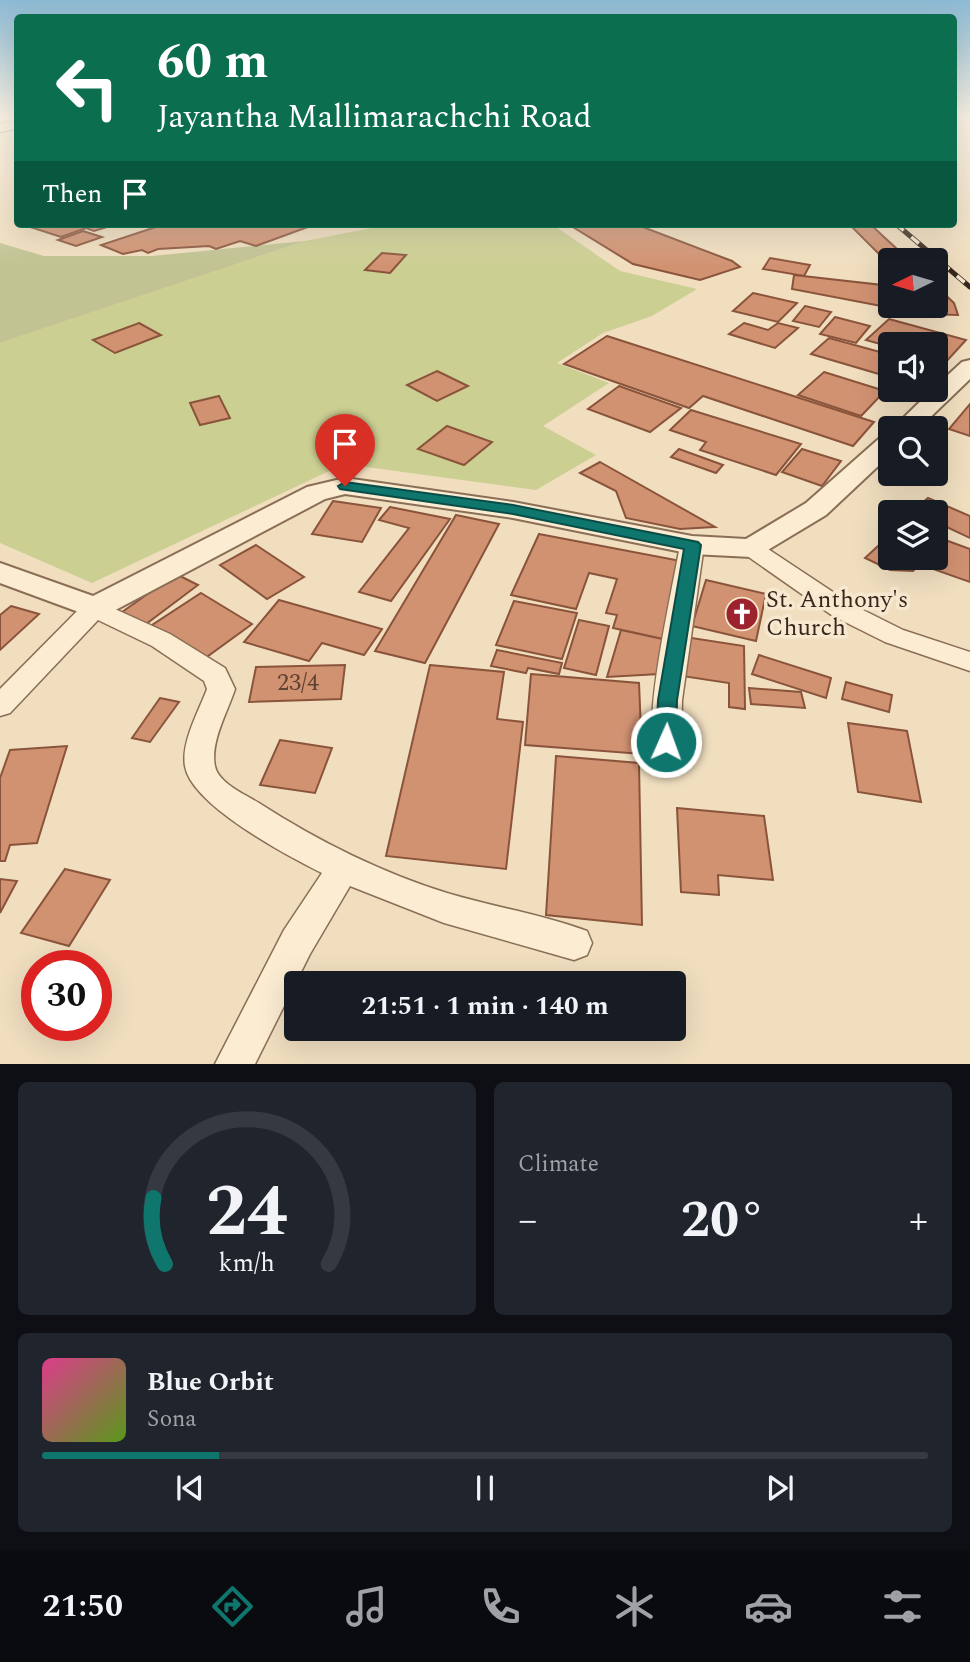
<!DOCTYPE html>
<meta charset="utf-8">
<style>
body{margin:0;font-family:Spectral,serif;background:#20242c;color:#f1f3f6;height:100vh;display:flex;flex-direction:column;font-size:26px;white-space:nowrap}
*{box-sizing:border-box;margin:0}
p{font-size:23px;color:#9ea1a6}
.icon{flex:none;width:38px;height:38px;fill:none;stroke:currentColor;stroke-width:2;stroke-linecap:round;stroke-linejoin:round}
.map{position:relative;height:1064px;overflow:hidden}
.details{display:flex;flex-direction:column;gap:18px;padding:18px;background:#0d0f14;flex:1}
.details>*{flex:none}
.guide{position:absolute;left:14px;top:14px;width:943px;height:214px;border-radius:7px;box-shadow:0 7px 28px #0002;background:#0b6e4f;color:#fff;overflow:hidden}
.needle{width:46px;rotate:265deg}
.buttons{position:absolute;left:878px;top:248px;display:grid;gap:14px}
.buttons a{display:grid;place-items:center;width:70px;height:70px;border-radius:7px;background:#171b24;box-shadow:0 7px 28px #0002;font-size:35px}
.speed{position:absolute;left:21px;top:950px;display:flex;gap:14px;font-size:35px;font-weight:700;text-align:center}
.speed>*{display:grid;place-content:center;width:91px;height:91px;border-radius:50%;background:#171b24;box-shadow:0 7px 28px #0002;line-height:1}
.speed .limit{border:10px solid #d22;background:#fff;color:#111}
.pin{position:absolute;display:grid;place-items:center;width:60px;height:60px;color:#fff;margin:-72px -30px;border-radius:50% 50% 50% 0;rotate:-45deg;box-shadow:0 0 7px #0007}
.pin .icon{rotate:45deg}
.me{position:absolute;width:77px;margin:-38px;rotate:2deg;stroke-linejoin:round;filter:drop-shadow(0 0 5px #0008)}
.turn{display:flex;align-items:center;gap:24px;height:147px;padding:0 28px;font-size:32px}
.turn .icon{width:91px;height:91px;stroke-width:2.5}
.turn b{display:block;font-size:49px;line-height:60px}
.then{display:flex;align-items:center;height:66px;padding:0 28px;background:#0003;gap:14px;font-size:26px}
.big{font-size:52px;font-weight:700;line-height:1.1}
.details .card{flex:1;display:flex;flex-direction:column;justify-content:center;gap:10px;min-width:0;padding:0 24px;border-radius:10px;background:#20242c}
.details .dial{align-items:center;gap:0}
.dial svg{height:182px;overflow:visible;fill:none;stroke:#363941;stroke-width:7;stroke-linecap:round;text-anchor:middle}
.dial text{fill:#f1f3f6;stroke:none}
.song{display:flex;align-items:center;gap:21px}
.cover{width:84px;height:84px;border-radius:10px;background:linear-gradient(135deg,hsl(330 70% 55%),hsl(90 70% 35%))}
.played{height:7px;border-radius:4px;background:linear-gradient(90deg,#0f766e 20%,#363941 20%)}
.keys{display:flex;justify-content:space-around;direction:ltr}
.heat{display:flex;justify-content:space-between;align-items:center;font-size:38px;direction:ltr}
.details .tiles{flex:1;display:grid;gap:18px;grid-template-columns:1fr 1fr}
.card:last-child{grid-column:span 2}
.trip{position:absolute;left:284px;top:971px;width:402px;height:70px;border-radius:7px;background:#171b24;box-shadow:0 7px 28px #0002;font-weight:700;line-height:70px;text-align:center}
.dock{display:flex;height:112px;justify-content:space-around;align-items:center;background:#090b0e;color:#9ea1a6}
.dock .icon{width:49px;height:49px}
.dock .current{color:#0f766e}
.dock b{font-size:32px;color:#f1f3f6}
.map>svg:first-child{display:block}
.green{fill:#cccf92}
.cemetery{fill:#c1c392}
.building{fill:#d19272;stroke:#8a543b;stroke-width:2}
.lines{fill:none;stroke-linecap:round;stroke-linejoin:round}
.minor-casing{stroke:#8a6e56;stroke-width:3}
.tertiary-casing{stroke:#8a6e56;stroke-width:4}
.secondary-casing{stroke:#6b4f39;stroke-width:3}
.minor{fill:#fbecd2;fill-rule:evenodd}
.tertiary{fill:#fbecd2;fill-rule:evenodd}
.secondary{fill:#fbecd2;fill-rule:evenodd}
.rail-casing{stroke:#38271c;stroke-width:5}
.rail{stroke:#f7e8cf;stroke-width:3.5;stroke-dasharray:10;stroke-linecap:butt}
.route{fill:#0f766e;stroke:#0a4d48;stroke-width:2}
.labels{text-anchor:middle;dominant-baseline:central;stroke-width:7;stroke-linejoin:round;paint-order:stroke}
.poi-label{font-size:24px;fill:#38271c;stroke:#f7e8cf;text-anchor:start}
.near-number-label{font-size:24px;fill:#5e4232}
</style>
<div class="map">
<svg width="970" height="1064" viewBox="0 0 970 1064">
<rect width="100%" height="100%" fill="#f0debf"/>
<!-- green -->
<polygon class="green" points="392,224 552,224 620,271 697,289 652,316 603,333 557,363 609,383 543,426 596,455 536,490 344,464 92,583 0,543 0,343 305,241"/>
<!-- cemetery -->
<polygon class="cemetery" points="305,241 0,343 0,243 44,256 152,256"/>
<!-- building -->
<g class="building">
<polygon points="21,224 117,224 94,231 86,228 61,237"/>
<polygon points="165,224 316,224 256,246 240,241 216,249 209,246 158,249 148,253 142,250 123,254 101,245"/>
<polygon points="568,224 635,224 732,261 740,267 700,280 633,264"/>
<polygon points="849,224 870,224 910,261 891,261 891,266"/>
<polygon points="83,231 102,237 76,246 58,240"/>
<polygon points="382,253 406,255 390,273 365,270"/>
<polygon points="770,258 810,265 804,276 763,269"/>
<polygon points="794,275 891,286 891,306 936,306 936,286 954,303 958,315 923,314 792,289"/>
<polygon points="753,293 797,303 778,322 733,311"/>
<polygon points="805,306 831,312 819,327 793,321"/>
<polygon points="835,317 870,326 856,343 820,334"/>
<polygon points="889,319 966,340 945,363 936,361 936,345 891,345 891,347 866,340"/>
<polygon points="139,323 161,335 115,353 93,340"/>
<polygon points="744,323 768,330 778,323 798,328 775,348 729,334"/>
<polygon points="607,336 874,422 853,446 703,396 689,408 564,364"/>
<polygon points="829,338 891,355 891,361 879,374 811,354"/>
<polygon points="437,371 468,386 437,401 407,385"/>
<polygon points="824,372 885,391 861,416 798,395"/>
<polygon points="619,386 681,408 650,432 588,409"/>
<polygon points="219,396 230,418 200,425 190,403"/>
<polygon points="970,404 970,436 949,429"/>
<polygon points="691,410 801,444 776,475 700,450 706,442 670,430"/>
<polygon points="447,426 492,442 464,465 418,449"/>
<polygon points="679,449 723,465 716,473 671,457"/>
<polygon points="802,449 841,461 822,486 782,472"/>
<polygon points="600,462 715,527 680,529 626,518 616,491 580,473"/>
<polygon points="928,498 970,516 970,538 936,522 936,513 912,512"/>
<polygon points="333,501 381,508 362,542 312,534"/>
<polygon points="390,507 450,519 391,601 359,592 409,528 379,520"/>
<polygon points="456,515 499,524 425,663 375,651"/>
<polygon points="539,534 686,562 667,640 613,628 617,615 606,613 617,579 589,573 576,609 511,595"/>
<polygon points="891,534 891,558 926,558 913,571 890,570 865,558"/>
<polygon points="948,541 970,549 970,582 933,569"/>
<polygon points="256,545 304,577 267,599 220,565"/>
<polygon points="176,574 198,585 146,624 122,612"/>
<polygon points="706,580 766,594 756,641 692,626"/>
<polygon points="201,593 252,624 204,659 152,625"/>
<polygon points="279,600 382,629 364,655 322,643 309,661 244,642"/>
<polygon points="514,601 577,613 562,659 496,645"/>
<polygon points="11,606 39,614 0,650 0,615"/>
<polygon points="579,620 609,626 596,675 564,668"/>
<polygon points="621,630 667,640 659,674 607,677"/>
<polygon points="685,637 744,646 745,709 729,707 729,683 682,676"/>
<polygon points="497,650 562,663 559,674 528,668 526,673 491,666"/>
<polygon points="759,655 831,678 826,698 752,674"/>
<polygon points="345,665 341,699 249,702 256,667"/>
<polygon points="430,665 504,672 497,719 523,722 506,869 386,856"/>
<polygon points="531,674 639,683 642,754 525,745"/>
<polygon points="846,682 892,695 889,712 842,699"/>
<polygon points="749,688 801,692 805,708 751,704"/>
<polygon points="160,698 179,702 150,742 132,738"/>
<polygon points="848,723 907,731 921,802 858,792"/>
<polygon points="280,740 332,748 315,793 260,785"/>
<polygon points="67,746 37,843 10,845 5,861 0,861 0,778 10,750"/>
<polygon points="556,756 639,763 642,925 546,915"/>
<polygon points="677,808 764,816 773,880 718,875 719,895 681,892"/>
<polygon points="65,869 110,880 69,946 21,933"/>
<polygon points="0,879 17,881 0,913"/>
</g>
<g class="lines">
<defs>
<g id="minor">
<path d="M692,538l8,2 4,5 -22,155 -1,42 -5,8 -10,3 -10,-3c-15,-26 18,-168 24,-205l4,-5z"/>
<polygon points="751,541 759,543 851,604 903,630 970,652 970,671 885,642 833,616 743,553 739,548 743,543"/>
<path d="M95,600l75,34 55,34 10,21c-7,22 -25,53 -20,77 3,17 31,29 44,37 59,38 121,69 188,90 46,14 95,21 140,38l5,12 -5,12 -13,5 -130,-37 -94,-37 -40,68 -55,110h-40l69,-134 38,-57c-34,-17 -131,-68 -137,-107 -4,-24 14,-55 22,-77l-3,-8 -52,-35 -54,-26 -88,93 -10,3v-27l86,-87z"/>
</g>
<g id="tertiary">
<polygon points="970,360 970,379 918,429 892,429 932,390 936,390 936,386 962,362"/>
<polygon points="891,434 891,454 826,515 761,554 751,557 692,554 513,518 345,494 325,499 106,615 95,618 0,583 0,563 93,596 307,487 345,478 513,502 692,536 746,539 806,503 882,436"/>
</g>
<polygon id="secondary" points="18,120 18,128 0,132 0,124"/>
</defs>
<!-- minor casing -->
<use href="#minor" class="minor-casing"/>
<!-- tertiary casing -->
<use href="#tertiary" class="tertiary-casing"/>
<!-- secondary casing -->
<use href="#secondary" class="secondary-casing"/>
<!-- minor -->
<use href="#minor" class="minor"/>
<!-- tertiary -->
<use href="#tertiary" class="tertiary"/>
<!-- secondary -->
<use href="#secondary" class="secondary"/>
<defs>
<polyline id="rail" points="896,224 970,287"/>
</defs>
<!-- rail casing -->
<use href="#rail" class="rail-casing"/>
<!-- rail -->
<use href="#rail" class="rail"/>
</g>
<!-- sky -->
<linearGradient id="sky" x2="0" y2="1"><stop stop-color="#8cbad4"/><stop offset="0.44" stop-color="#f8f0e2"/><stop offset="1" stop-color="#f8f0e2" stop-opacity="0"/></linearGradient>
<rect width="970" height="266" fill="url(#sky)"/>
<!-- route -->
<polygon class="route" points="345,482 513,505 698,542 701,545 677,700 676,742 673,748 666,750 659,748 656,742 658,700 684,549 513,514 340,489 338,486"/>
<!-- icons -->
<defs>
<symbol id="church-disc" viewBox="-11 -11 22 22"><circle r="9.5" fill="#9c232d" stroke="#f7e8cf"/><path d="M-1.2-6h2.4v3.5h3.3v2.4h-3.3V6h-2.4V-.1h-3.3v-2.4h3.3Z" fill="#fff"/></symbol>
</defs>
<g fill-rule="evenodd">
<use href="#church-disc" x="723" y="595" width="38" height="38"/>
</g>
<g class="labels">
<!-- poi labels -->
<g class="poi-label">
<text x="766" y="600">St. Anthony's<tspan x="766" dy="28">Church</tspan></text>
</g>
<!-- near-number labels -->
<g class="near-number-label">
<text x="298" y="683">23/4</text>
</g>
</g>
</svg>
<div class="buttons">
<a><svg class="needle" viewBox="-14 -14 28 28"><path d="M0-13l5 13h-10z" fill="#e53935"/><path d="M0 13l5-13h-10z" fill="#9ea1a6"/></svg></a>
<a><svg class="icon" aria-label="sound" viewBox="0 0 24 24"><path d="M4 9h4l5-4v14l-5-4H4zM17 9q2 3 0 6"/></svg></a>
<a><svg class="icon" aria-label="search" viewBox="0 0 24 24"><circle cx="10" cy="10" r="6"/><path d="M15 15l6 6"/></svg></a>
<a><svg class="icon" aria-label="layers" viewBox="0 0 24 24"><path d="M12 4l9 5-9 5-9-5zM3 14l9 5 9-5"/></svg></a>
</div>
<div class="speed"><div class="limit">30</div></div>
<div class="pin" style="left:345px;top:486px;background:#d93025"><svg class="icon" aria-label="arrive" viewBox="0 0 24 24"><path d="M6 21V4h12l-3 4 3 4H6"/></svg></div>
<svg class="me" style="left:666px;top:742px" viewBox="-20 -20 40 40"><circle r="17" fill="#0f766e" stroke="#fff" stroke-width="3"/><path d="M0-11L8 9 0 5-8 9z" fill="#fff"/></svg>
<div class="trip">21:51 · 1 min · 140 m</div>
<div class="guide">
<div class="turn"><svg class="icon" aria-label="left" viewBox="0 0 24 24"><path d="M17 20v-9H6M10 6l-5 5 5 5"/></svg><div><b>60 m</b>Jayantha Mallimarachchi Road</div></div>
<div class="then">Then<svg class="icon" aria-label="arrive" viewBox="0 0 24 24"><path d="M6 21V4h12l-3 4 3 4H6"/></svg></div>
</div>
</div>
<section class="details">
<div class="tiles">
<div class="card dial"><svg viewBox="0 0 100 80">
<path d="M14 69A42 42 0 1 1 86 69"/>
<path d="M14 69A42 42 0 0 1 9 40" stroke="#0f766e"/>
<text x="50" y="56" font-size="32" font-weight="700">24</text>
<text x="50" y="72" font-size="11">km/h</text>
</svg></div>
<div class="card"><p>Climate</p>
<div class="heat"><a>−</a><b class="big">20°</b><a>+</a></div>
</div>
<div class="card">
<div class="song"><i class="cover"></i><div><b>Blue Orbit</b><p>Sona</p></div></div>
<div class="played"></div>
<div class="keys"><svg class="icon" aria-label="previous" viewBox="0 0 24 24"><path d="M18 5L8 12l10 7zM5 5v14"/></svg><svg class="icon" aria-label="pause" viewBox="0 0 24 24"><path d="M8 5v14M16 5v14"/></svg><svg class="icon" aria-label="next" viewBox="0 0 24 24"><path d="M6 5l10 7-10 7zM19 5v14"/></svg></div>
</div>
</div>
</section>
<nav class="dock">
<b>21:50</b>
<svg class="icon current" aria-label="directions" viewBox="0 0 24 24"><path d="M12 3l9 9-9 9-9-9zM9 14v-3h6M13 9l2 2-2 2"/></svg>
<svg class="icon" aria-label="music" viewBox="0 0 24 24"><path d="M9 18V5l10-2v13"/><circle cx="6" cy="18" r="3"/><circle cx="16" cy="16" r="3"/></svg>
<svg class="icon" aria-label="phone" viewBox="0 0 24 24"><path d="M5 4h4l2 5-3 2q2 4 5 5l2-3 5 2v4C11 20 4 13 5 4z"/></svg>
<svg class="icon" aria-label="climate" viewBox="0 0 24 24"><path d="M12 3v18M4 7l16 10M4 17L20 7"/></svg>
<svg class="icon" aria-label="car" viewBox="0 0 24 24"><path d="M5 17H2v-5l4-1 3-4h7l3 4 3 1v5h-3M9 17h6M6 11h13"/><circle cx="7" cy="17" r="2"/><circle cx="17" cy="17" r="2"/></svg>
<svg class="icon" aria-label="filters" viewBox="0 0 24 24"><path d="M4 7h16M4 17h16"/><circle cx="9" cy="7" r="2"/><circle cx="15" cy="17" r="2"/></svg>
</nav>
